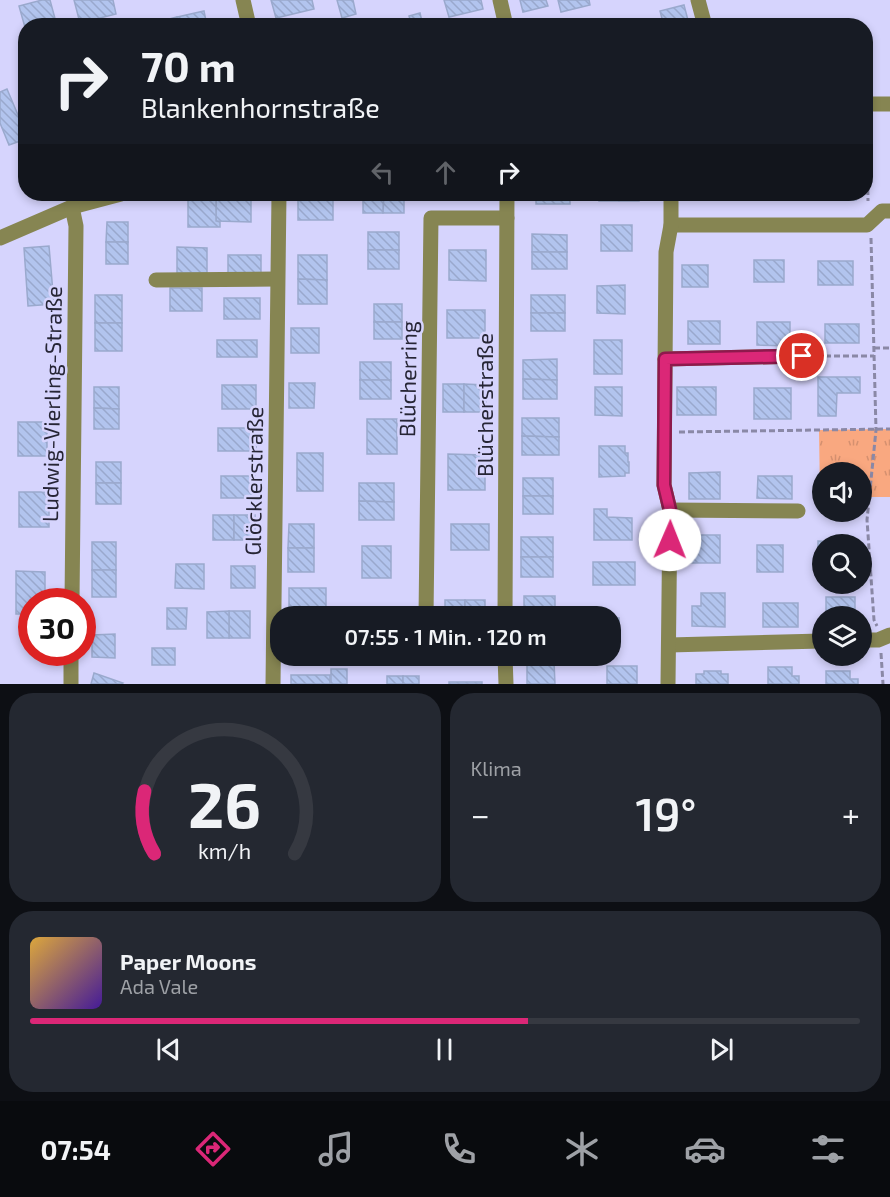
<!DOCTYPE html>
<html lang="de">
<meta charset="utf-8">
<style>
body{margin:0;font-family:"Exo 2",sans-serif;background:#242831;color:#f1f3f6;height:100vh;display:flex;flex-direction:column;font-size:22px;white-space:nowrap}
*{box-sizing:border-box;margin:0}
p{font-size:20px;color:#9ea1a6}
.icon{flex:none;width:33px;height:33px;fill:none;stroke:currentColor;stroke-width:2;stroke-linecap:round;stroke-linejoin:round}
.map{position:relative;height:684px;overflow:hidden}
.sheet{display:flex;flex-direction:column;gap:9px;padding:9px;background:#0d0f14;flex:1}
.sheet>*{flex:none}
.top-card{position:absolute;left:18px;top:18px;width:855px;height:183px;border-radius:24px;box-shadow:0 3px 9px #0003;background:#171b24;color:#f1f3f6;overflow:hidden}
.tools{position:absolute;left:812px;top:462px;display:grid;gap:12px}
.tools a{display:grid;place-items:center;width:60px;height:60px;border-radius:50%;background:#171b24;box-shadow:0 3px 9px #0003;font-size:30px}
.speed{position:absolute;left:18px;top:588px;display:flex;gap:12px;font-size:30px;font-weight:700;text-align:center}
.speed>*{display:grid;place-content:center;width:78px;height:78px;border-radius:50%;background:#171b24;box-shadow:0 3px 9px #0003;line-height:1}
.speed .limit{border:9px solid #d22;background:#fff;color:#111}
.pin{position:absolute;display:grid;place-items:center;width:51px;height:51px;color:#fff;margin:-26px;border:3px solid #fff;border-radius:50%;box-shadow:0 2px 6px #0007}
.me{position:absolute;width:66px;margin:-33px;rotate:1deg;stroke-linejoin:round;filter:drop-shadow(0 0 4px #0008)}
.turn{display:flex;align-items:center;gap:21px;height:126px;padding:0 24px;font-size:27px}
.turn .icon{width:78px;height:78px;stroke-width:2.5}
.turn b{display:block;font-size:42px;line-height:51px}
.lanes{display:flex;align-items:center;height:57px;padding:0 24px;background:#0003;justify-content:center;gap:30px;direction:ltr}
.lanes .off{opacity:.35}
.big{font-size:45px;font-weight:600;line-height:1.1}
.sheet .tile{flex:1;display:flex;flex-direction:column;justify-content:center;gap:9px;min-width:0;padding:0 21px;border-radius:24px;background:#242831}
.sheet .dial{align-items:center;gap:0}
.dial svg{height:156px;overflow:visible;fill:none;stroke:#363941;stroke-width:7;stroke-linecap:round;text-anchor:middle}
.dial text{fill:#f1f3f6;stroke:none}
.song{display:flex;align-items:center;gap:18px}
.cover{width:72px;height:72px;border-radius:9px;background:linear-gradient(135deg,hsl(40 70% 55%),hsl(260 70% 35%))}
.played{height:6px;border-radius:3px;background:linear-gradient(90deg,#db2777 60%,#363941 60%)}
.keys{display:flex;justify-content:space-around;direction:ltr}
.heat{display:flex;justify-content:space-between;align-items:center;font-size:33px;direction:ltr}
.sheet .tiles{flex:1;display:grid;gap:9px;grid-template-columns:1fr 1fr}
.tile:last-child{grid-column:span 2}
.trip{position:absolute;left:270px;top:606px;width:351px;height:60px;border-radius:24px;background:#171b24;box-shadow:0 3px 9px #0003;font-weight:600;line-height:60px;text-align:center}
.tabs{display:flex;height:96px;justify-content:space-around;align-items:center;background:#090b0e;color:#9ea1a6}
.tabs .icon{width:42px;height:42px}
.tabs .on{color:#db2777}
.tabs b{font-size:27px;color:#f1f3f6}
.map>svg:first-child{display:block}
.park{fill:url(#park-tufts)}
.building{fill:url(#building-back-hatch);stroke:#9aa9cd;stroke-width:1.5}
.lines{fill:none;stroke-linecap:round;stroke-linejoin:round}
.path{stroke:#8a88a6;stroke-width:3;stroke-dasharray:6 3;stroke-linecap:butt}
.minor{stroke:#868552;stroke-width:15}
.route-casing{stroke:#8e194d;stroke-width:15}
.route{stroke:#db2777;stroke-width:10}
.labels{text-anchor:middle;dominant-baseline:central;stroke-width:5;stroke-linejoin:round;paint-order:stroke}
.street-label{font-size:22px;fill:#262535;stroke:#d6d4fd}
</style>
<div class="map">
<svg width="890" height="684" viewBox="0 0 890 684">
<defs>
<pattern id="park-tufts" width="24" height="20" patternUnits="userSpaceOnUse" patternTransform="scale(1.5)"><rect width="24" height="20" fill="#f9a880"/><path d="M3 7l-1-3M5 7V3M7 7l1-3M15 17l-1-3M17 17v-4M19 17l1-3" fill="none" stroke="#d5906f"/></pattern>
<pattern id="building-back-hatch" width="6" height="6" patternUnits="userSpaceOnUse" patternTransform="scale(1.5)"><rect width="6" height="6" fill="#b2c4ee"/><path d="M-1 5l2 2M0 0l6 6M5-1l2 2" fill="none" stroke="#99a8cd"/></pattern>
</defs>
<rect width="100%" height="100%" fill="#d6d4fd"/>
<!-- park -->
<polygon class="park" points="890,429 890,497 861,497 861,472 822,472 822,498 820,498 819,430"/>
<!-- building -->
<g class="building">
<polygon points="42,0 50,0 57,26 26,26 26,31 19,6"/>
<polygon points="74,0 113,0 116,14 80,23"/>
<polygon points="271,0 312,0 314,9 276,18"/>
<polygon points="337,0 353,0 356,14 342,18"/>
<polygon points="444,0 481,0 483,9 449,17"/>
<polygon points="520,0 546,0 548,6 523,12"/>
<polygon points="558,0 589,0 590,5 561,12"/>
<polygon points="684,5 689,24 664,26 660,11"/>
<polygon points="204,11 207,26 179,26 177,17"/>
<polygon points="420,13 423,26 412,26 409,16"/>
<polygon points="177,17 179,26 150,26 150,24"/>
<polygon points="835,20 837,26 813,26"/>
<polygon points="7,89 26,134 26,139 9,145 0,123 0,92"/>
<polygon points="216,194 251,194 251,222 216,221"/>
<polygon points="363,194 384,194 383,213 363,213"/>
<polygon points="384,194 404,194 404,213 383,213"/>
<rect x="455" y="194" width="33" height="5"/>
<rect x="536" y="194" width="34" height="10"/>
<rect x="599" y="194" width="20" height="7"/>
<rect x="619" y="194" width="20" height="7"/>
<rect x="694" y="194" width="42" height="6"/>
<rect x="760" y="194" width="34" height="6"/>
<rect x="814" y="194" width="42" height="6"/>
<rect x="298" y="195" width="35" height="25"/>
<polygon points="188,200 216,200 216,221 220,222 220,227 188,227"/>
<polygon points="107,222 128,222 128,242 106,242"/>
<rect x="601" y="225" width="31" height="26"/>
<rect x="368" y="232" width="31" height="18"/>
<polygon points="532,234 567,235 567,252 532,252"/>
<rect x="106" y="242" width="22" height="22"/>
<polygon points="49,246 54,304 28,306 24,248"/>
<polygon points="177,247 207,248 207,273 177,273"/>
<rect x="368" y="250" width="31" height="19"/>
<polygon points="449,250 486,250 486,281 449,280"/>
<rect x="532" y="252" width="35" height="17"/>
<rect x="228" y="255" width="33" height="21"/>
<polygon points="298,255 327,255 327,280 298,279"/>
<rect x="754" y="260" width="30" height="22"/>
<rect x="818" y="261" width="35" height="24"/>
<rect x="682" y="265" width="26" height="22"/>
<polygon points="298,279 327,280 327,304 298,304"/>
<polygon points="625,285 625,314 597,313 597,286"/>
<rect x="170" y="288" width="32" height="23"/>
<rect x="95" y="295" width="27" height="28"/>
<rect x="531" y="295" width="34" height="18"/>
<rect x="224" y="298" width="36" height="21"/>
<rect x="374" y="304" width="28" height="18"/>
<rect x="447" y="310" width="38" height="28"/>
<rect x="531" y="313" width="34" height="18"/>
<rect x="688" y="321" width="32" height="23"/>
<rect x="374" y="322" width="28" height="17"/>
<polygon points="757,322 790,322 790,346 757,345"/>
<rect x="95" y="323" width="27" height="28"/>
<rect x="825" y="324" width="34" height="19"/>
<rect x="291" y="328" width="28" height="25"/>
<rect x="217" y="340" width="40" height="17"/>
<rect x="594" y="340" width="28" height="34"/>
<polygon points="557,359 557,380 523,379 523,360"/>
<rect x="360" y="362" width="31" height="18"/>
<polygon points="818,377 860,377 860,393 837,393 836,416 818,416"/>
<polygon points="523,379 557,380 557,399 523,399"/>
<rect x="360" y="380" width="31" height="19"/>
<polygon points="289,383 315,383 314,408 289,408"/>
<rect x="443" y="384" width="21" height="28"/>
<polygon points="464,384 486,385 486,412 464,412"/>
<rect x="222" y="385" width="34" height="24"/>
<polygon points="94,387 119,387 119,409 94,408"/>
<polygon points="595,387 622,387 622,416 595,415"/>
<rect x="677" y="387" width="39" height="28"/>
<rect x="754" y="388" width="37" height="31"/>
<polygon points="94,408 119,409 119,429 94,429"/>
<polygon points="522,418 559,418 559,437 522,436"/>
<rect x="367" y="419" width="30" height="35"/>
<rect x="18" y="422" width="29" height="34"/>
<rect x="218" y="428" width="38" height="23"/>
<polygon points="522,436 559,437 559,455 522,455"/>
<polygon points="599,446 625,446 625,453 628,453 628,462 629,462 629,473 625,473 625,476 599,477"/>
<rect x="297" y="453" width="26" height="38"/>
<polygon points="448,454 485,455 485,490 448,490"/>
<rect x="96" y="462" width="25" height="21"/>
<polygon points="720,472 720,499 689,499 689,473"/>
<rect x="221" y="476" width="34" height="22"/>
<polygon points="758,476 792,476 792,499 757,498"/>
<rect x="523" y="478" width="30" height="18"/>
<rect x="96" y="483" width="25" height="21"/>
<polygon points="359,483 394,483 394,502 359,501"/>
<rect x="19" y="492" width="30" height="35"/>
<rect x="523" y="496" width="30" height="18"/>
<polygon points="359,501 394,502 394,520 359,520"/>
<polygon points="594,509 607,509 607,517 632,518 632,540 594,540"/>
<rect x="213" y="515" width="21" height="25"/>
<rect x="234" y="515" width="21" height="25"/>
<polygon points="289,524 314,524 314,548 288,548"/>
<rect x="451" y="524" width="38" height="26"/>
<rect x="690" y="535" width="30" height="28"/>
<rect x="521" y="537" width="32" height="20"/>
<polygon points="818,541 840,542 840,544 822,544 822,568 818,568"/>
<rect x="92" y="542" width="24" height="28"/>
<rect x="757" y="545" width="26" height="27"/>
<rect x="362" y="546" width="29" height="32"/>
<rect x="288" y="548" width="26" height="24"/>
<rect x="521" y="557" width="32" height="20"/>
<rect x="593" y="562" width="42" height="23"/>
<polygon points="176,564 204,564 204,589 175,588"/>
<rect x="231" y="566" width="24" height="22"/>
<rect x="92" y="570" width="24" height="27"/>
<polygon points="16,571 45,572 45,602 32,602 32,614 16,614"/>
<rect x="289" y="588" width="37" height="24"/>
<polygon points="701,593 725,593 725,627 692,626 692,606 701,606"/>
<rect x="524" y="596" width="31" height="20"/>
<rect x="826" y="597" width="29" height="19"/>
<rect x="445" y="600" width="20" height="16"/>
<rect x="465" y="600" width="20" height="16"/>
<rect x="763" y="603" width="35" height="24"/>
<polygon points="167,608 187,608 186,629 167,629"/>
<rect x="229" y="611" width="21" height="27"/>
<polygon points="229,611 229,638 207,638 207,612"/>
<rect x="610" y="618" width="9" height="27"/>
<polygon points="115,634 115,658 92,657 92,635"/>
<rect x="152" y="648" width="23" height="17"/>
<polygon points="527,662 554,662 555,684 527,684"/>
<rect x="607" y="666" width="30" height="18"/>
<polygon points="768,667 792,667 792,676 799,676 799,684 768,684"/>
<rect x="331" y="669" width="16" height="15"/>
<polygon points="704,671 721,671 721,674 728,674 728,684 696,684 696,674 704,674"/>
<polygon points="826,671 850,671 850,679 858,679 858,684 826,684"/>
<polygon points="94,673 123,683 122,684 91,684"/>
<rect x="291" y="675" width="39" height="9"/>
<rect x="387" y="676" width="16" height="8"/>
<rect x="403" y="676" width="16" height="8"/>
<rect x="449" y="682" width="33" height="2"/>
</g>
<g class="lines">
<!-- path -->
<g class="path">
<polyline points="867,135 868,201"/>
<polyline points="871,238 876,430 867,520 874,620 877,626"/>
<polyline points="874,348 890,348"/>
<polyline points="816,356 874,356"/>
<polyline points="679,432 890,429"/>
<polyline points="881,653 883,684"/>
</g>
<!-- minor -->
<g class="minor">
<polyline points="243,0 249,26"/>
<polyline points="500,0 506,26"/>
<polyline points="698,0 705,26"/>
<polyline points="866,104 890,104"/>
<polyline points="671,225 867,225 882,211 890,211"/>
<polyline points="0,238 72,207 121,194"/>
<polyline points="156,280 277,279"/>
<polyline points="665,359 802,356"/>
<polyline points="670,510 798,511"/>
<polyline points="72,602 76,226 72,207"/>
<polyline points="426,616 431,218 507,218"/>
<polyline points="505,616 507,194"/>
<polyline points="861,640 878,640 890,635"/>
<polyline points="669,645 822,641"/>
<polyline points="505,656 506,684"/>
<polyline points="71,684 71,652"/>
<polyline points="273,684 279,194"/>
<polyline points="668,684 670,510 664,485 666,252 671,225 671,194"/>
</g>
</g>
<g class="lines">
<defs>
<polyline id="route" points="670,540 670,510 664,485 665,359 802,356"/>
</defs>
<!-- route casing -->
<use href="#route" class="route-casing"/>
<!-- route -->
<use href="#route" class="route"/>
</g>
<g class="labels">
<!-- street labels -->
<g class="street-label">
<text transform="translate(407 379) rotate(-89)">Blücherring</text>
<text transform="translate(51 404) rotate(-89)">Ludwig-Vierling-Straße</text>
<text transform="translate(484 405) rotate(-90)">Blücherstraße</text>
<text transform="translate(253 481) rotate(-89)">Glöcklerstraße</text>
</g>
</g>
</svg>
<div class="tools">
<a><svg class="icon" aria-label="sound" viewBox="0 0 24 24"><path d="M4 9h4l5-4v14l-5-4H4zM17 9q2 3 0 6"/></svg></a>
<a><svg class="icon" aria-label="search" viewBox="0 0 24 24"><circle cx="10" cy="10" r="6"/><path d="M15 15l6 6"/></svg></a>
<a><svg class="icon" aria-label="layers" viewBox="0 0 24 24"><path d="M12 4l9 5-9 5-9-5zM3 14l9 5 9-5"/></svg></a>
</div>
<div class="speed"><div class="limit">30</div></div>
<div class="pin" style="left:802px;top:356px;background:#d93025"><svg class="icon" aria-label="arrive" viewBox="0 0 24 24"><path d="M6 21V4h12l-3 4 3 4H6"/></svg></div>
<svg class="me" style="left:670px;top:540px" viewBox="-20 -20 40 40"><circle r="19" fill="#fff"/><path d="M0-13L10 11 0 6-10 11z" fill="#db2777"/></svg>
<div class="trip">07:55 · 1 Min. · 120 m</div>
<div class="top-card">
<div class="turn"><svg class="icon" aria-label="right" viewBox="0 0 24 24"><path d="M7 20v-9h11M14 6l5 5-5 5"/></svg><div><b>70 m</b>Blankenhornstraße</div></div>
<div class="lanes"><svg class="icon off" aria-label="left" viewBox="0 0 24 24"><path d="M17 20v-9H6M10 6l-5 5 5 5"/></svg><svg class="icon off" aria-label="ahead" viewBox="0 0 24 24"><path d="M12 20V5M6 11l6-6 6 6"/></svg><svg class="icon" aria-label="right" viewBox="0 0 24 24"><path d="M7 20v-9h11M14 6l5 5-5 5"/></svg></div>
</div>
</div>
<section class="sheet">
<div class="tiles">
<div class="tile dial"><svg viewBox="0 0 100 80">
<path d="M14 69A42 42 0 1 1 86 69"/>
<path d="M14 69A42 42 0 0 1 9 37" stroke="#db2777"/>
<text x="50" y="56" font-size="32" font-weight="700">26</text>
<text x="50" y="72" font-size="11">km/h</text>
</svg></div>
<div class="tile"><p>Klima</p>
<div class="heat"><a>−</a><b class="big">19°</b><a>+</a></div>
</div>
<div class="tile">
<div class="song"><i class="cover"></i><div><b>Paper Moons</b><p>Ada Vale</p></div></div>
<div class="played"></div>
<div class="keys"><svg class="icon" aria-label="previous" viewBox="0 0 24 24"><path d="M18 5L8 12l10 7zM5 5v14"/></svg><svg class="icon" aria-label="pause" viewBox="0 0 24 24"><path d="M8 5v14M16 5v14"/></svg><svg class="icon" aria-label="next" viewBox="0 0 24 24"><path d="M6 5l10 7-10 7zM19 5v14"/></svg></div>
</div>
</div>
</section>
<nav class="tabs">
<b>07:54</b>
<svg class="icon on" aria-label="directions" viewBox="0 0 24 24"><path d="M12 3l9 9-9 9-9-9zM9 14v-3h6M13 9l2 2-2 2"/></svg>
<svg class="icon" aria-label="music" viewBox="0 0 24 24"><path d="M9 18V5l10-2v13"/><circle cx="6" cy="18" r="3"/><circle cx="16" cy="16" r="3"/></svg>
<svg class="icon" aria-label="phone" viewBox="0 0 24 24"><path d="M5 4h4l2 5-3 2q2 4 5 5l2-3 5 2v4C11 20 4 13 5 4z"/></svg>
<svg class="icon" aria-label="climate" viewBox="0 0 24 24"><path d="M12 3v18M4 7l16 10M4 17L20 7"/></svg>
<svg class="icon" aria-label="car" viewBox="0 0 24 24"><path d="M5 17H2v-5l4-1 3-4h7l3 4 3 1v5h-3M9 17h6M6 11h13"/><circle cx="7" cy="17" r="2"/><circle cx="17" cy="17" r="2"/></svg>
<svg class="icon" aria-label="filters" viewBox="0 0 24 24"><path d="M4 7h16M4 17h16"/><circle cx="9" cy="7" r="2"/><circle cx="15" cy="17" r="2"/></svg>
</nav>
